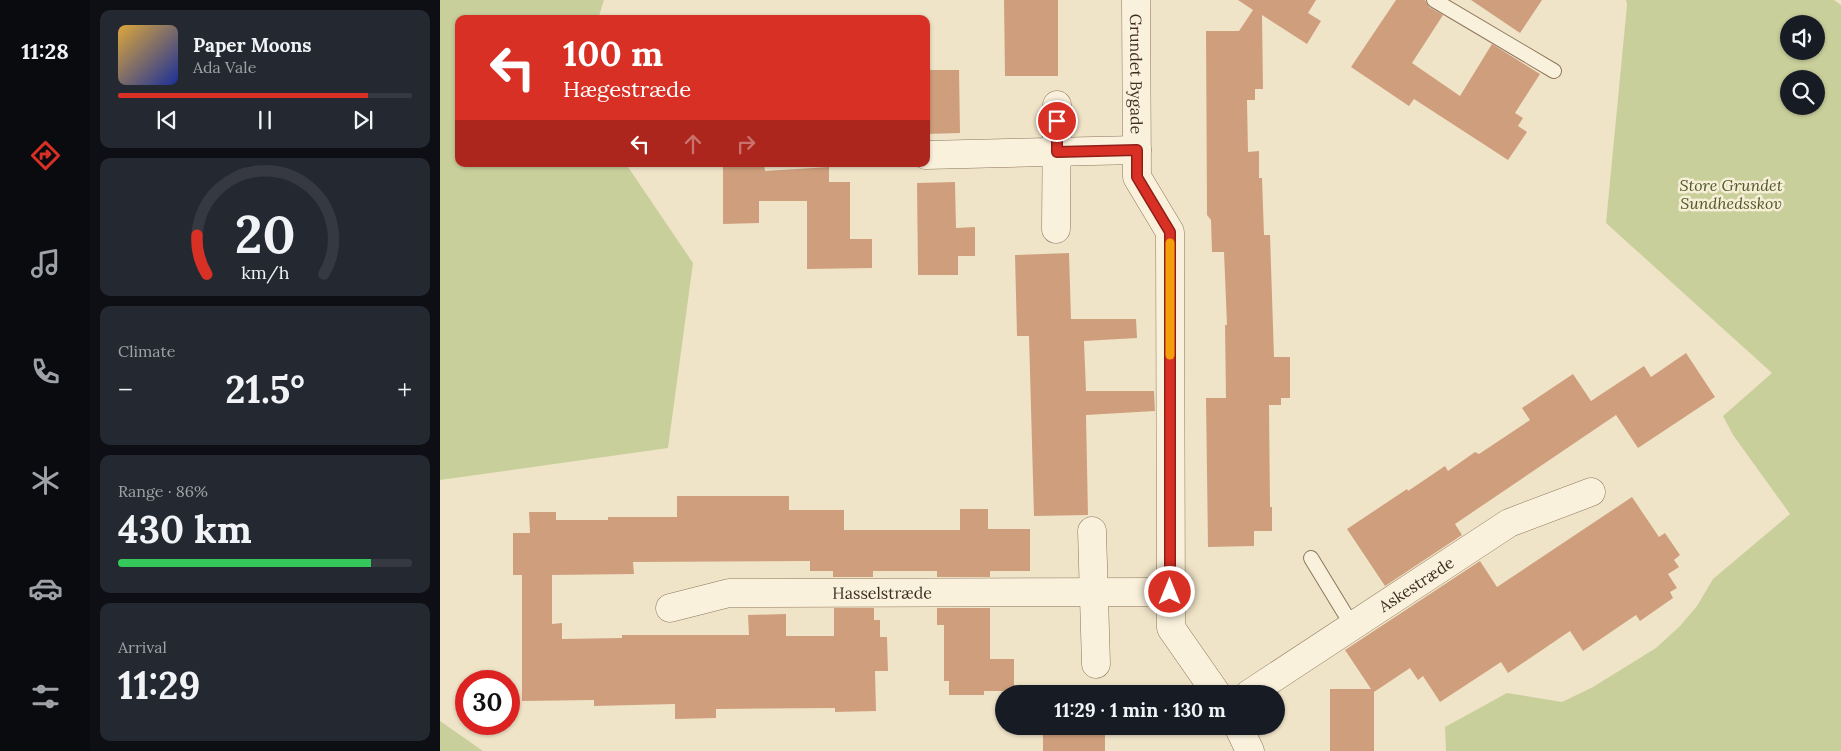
<!DOCTYPE html>
<meta charset="utf-8">
<style>
body{margin:0;font-family:Lora,serif;background:#242831;color:#f1f3f6;height:100vh;display:flex;flex-direction:column;font-size:19px;white-space:nowrap}
*{box-sizing:border-box;margin:0}
p{font-size:16px;color:#9ea1a6}
.icon{flex:none;width:28px;height:28px;fill:none;stroke:currentColor;stroke-width:2;stroke-linecap:round;stroke-linejoin:round}
.map{position:relative;flex:1;overflow:hidden}
.details{display:flex;flex-direction:column;gap:10px;padding:10px;background:#0d0f14;width:350px}
.details>*{flex:none}
.guide{position:absolute;left:15px;top:15px;width:475px;height:152px;border-radius:10px;box-shadow:0 1px 4px #0004;background:#d93025;color:#fff;overflow:hidden}
.fabs{position:absolute;left:1340px;top:15px;display:grid;gap:10px}
.fabs a{display:grid;place-items:center;width:45px;height:45px;border-radius:50%;background:#171b24;box-shadow:0 1px 4px #0004;font-size:25px}
.speed{position:absolute;left:15px;top:670px;display:flex;gap:10px;font-size:25px;font-weight:700;text-align:center}
.speed>*{display:grid;place-content:center;width:65px;height:65px;border-radius:50%;background:#171b24;box-shadow:0 1px 4px #0004;line-height:1}
.speed .limit{border:8px solid #d22;background:#fff;color:#111}
.pin{position:absolute;display:grid;place-items:center;width:42px;height:42px;color:#fff;margin:-21px;border:2px solid #fff;border-radius:50%;box-shadow:0 1px 5px #0007}
.me{position:absolute;width:55px;margin:-28px;rotate:0deg;stroke-linejoin:round;filter:drop-shadow(0 0 4px #0008)}
.turn{display:flex;align-items:center;gap:18px;height:105px;padding:0 25px;font-size:22px}
.turn .icon{width:65px;height:65px;stroke-width:2.5}
.turn b{display:block;font-size:35px;line-height:42px}
.lanes{display:flex;align-items:center;height:48px;padding:0 25px;background:#0003;justify-content:center;gap:25px;direction:ltr}
.lanes .off{opacity:.35}
.big{font-size:38px;font-weight:700;line-height:1.1}
.details .tile{flex:1;display:flex;flex-direction:column;justify-content:center;gap:8px;min-width:0;padding:0 18px;border-radius:10px;background:#242831}
.details .dial{align-items:center;gap:0}
.dial svg{height:130px;overflow:visible;fill:none;stroke:#363941;stroke-width:7;stroke-linecap:round;text-anchor:middle}
.dial text{fill:#f1f3f6;stroke:none}
.song{display:flex;align-items:center;gap:15px}
.cover{width:60px;height:60px;border-radius:8px;background:linear-gradient(135deg,hsl(40 70% 55%),hsl(230 70% 35%))}
.played{height:5px;border-radius:2px;background:linear-gradient(90deg,#d93025 85%,#363941 85%)}
.keys{display:flex;justify-content:space-around;direction:ltr}
.heat{display:flex;justify-content:space-between;align-items:center;font-size:28px;direction:ltr}
.charge{height:8px;border-radius:4px;background:linear-gradient(90deg,#34c759 86%,#363941 0)}
.trip{position:absolute;left:555px;top:685px;width:290px;height:50px;border-radius:25px;background:#171b24;box-shadow:0 1px 4px #0004;font-weight:700;line-height:50px;text-align:center}
main{display:flex;flex:1;min-height:0}
.menu{display:flex;flex-direction:column;width:90px;justify-content:space-around;align-items:center;background:#090b0e;color:#9ea1a6}
.menu .icon{width:35px;height:35px}
.menu .current{color:#d93025}
.menu b{font-size:22px;color:#f1f3f6}
.map>svg:first-child{display:block}
.green{fill:#c9cf9b;fill-rule:evenodd}
.building{fill:#cf9f7d}
.lines{fill:none;stroke-linecap:round;stroke-linejoin:round}
.lane-casing{stroke:#8d765c;stroke-width:16}
.street-casing{stroke:#8d765c;stroke-width:29}
.lane{stroke:#faf1dc;stroke-width:14}
.street{stroke:#faf1dc;stroke-width:28}
.route-casing{stroke:#8d1f18;stroke-width:12}
.route{stroke:#d93025;stroke-width:9}
.slow{stroke:#f59e0b;stroke-width:9}
.labels{text-anchor:middle;dominant-baseline:central;stroke-width:5;stroke-linejoin:round;paint-order:stroke}
.street-label{font-size:16px;fill:#3d2e20;stroke:#f7eed8}
.park-label{font-size:16px;font-style:italic;fill:#4d5a26;stroke:#f7eed8}
</style>
<main>
<nav class="menu">
<b>11:28</b>
<svg class="icon current" aria-label="directions" viewBox="0 0 24 24"><path d="M12 3l9 9-9 9-9-9zM9 14v-3h6M13 9l2 2-2 2"/></svg>
<svg class="icon" aria-label="music" viewBox="0 0 24 24"><path d="M9 18V5l10-2v13"/><circle cx="6" cy="18" r="3"/><circle cx="16" cy="16" r="3"/></svg>
<svg class="icon" aria-label="phone" viewBox="0 0 24 24"><path d="M5 4h4l2 5-3 2q2 4 5 5l2-3 5 2v4C11 20 4 13 5 4z"/></svg>
<svg class="icon" aria-label="climate" viewBox="0 0 24 24"><path d="M12 3v18M4 7l16 10M4 17L20 7"/></svg>
<svg class="icon" aria-label="car" viewBox="0 0 24 24"><path d="M5 17H2v-5l4-1 3-4h7l3 4 3 1v5h-3M9 17h6M6 11h13"/><circle cx="7" cy="17" r="2"/><circle cx="17" cy="17" r="2"/></svg>
<svg class="icon" aria-label="filters" viewBox="0 0 24 24"><path d="M4 7h16M4 17h16"/><circle cx="9" cy="7" r="2"/><circle cx="15" cy="17" r="2"/></svg>
</nav>
<section class="details">
<div class="tile">
<div class="song"><i class="cover"></i><div><b>Paper Moons</b><p>Ada Vale</p></div></div>
<div class="played"></div>
<div class="keys"><svg class="icon" aria-label="previous" viewBox="0 0 24 24"><path d="M18 5L8 12l10 7zM5 5v14"/></svg><svg class="icon" aria-label="pause" viewBox="0 0 24 24"><path d="M8 5v14M16 5v14"/></svg><svg class="icon" aria-label="next" viewBox="0 0 24 24"><path d="M6 5l10 7-10 7zM19 5v14"/></svg></div>
</div>
<div class="tile dial"><svg viewBox="0 0 100 80">
<path d="M14 69A42 42 0 1 1 86 69"/>
<path d="M14 69A42 42 0 0 1 8 45" stroke="#d93025"/>
<text x="50" y="56" font-size="32" font-weight="700">20</text>
<text x="50" y="72" font-size="11">km/h</text>
</svg></div>
<div class="tile"><p>Climate</p>
<div class="heat"><a>−</a><b class="big">21.5°</b><a>+</a></div>
</div>
<div class="tile"><p>Range · 86%</p><b class="big">430 km</b><div class="charge"></div></div>
<div class="tile"><p>Arrival</p><b class="big">11:29</b></div>
</section>
<div class="map">
<svg width="1401" height="751" viewBox="0 0 1401 751">
<rect width="100%" height="100%" fill="#f0e4c8"/>
<!-- green -->
<g class="green">
<polygon points="0,0 164,0 158,19 19,19 19,164 186,164 253,263 228,448 0,480"/>
<path d="M1186,0h208l7,5v746h-395l-1,-24 62,-34 55,9 31,-15 63,-39 24,-22 17,-20 16,-27 77,-65 -57,-79 -10,-19 49,-43 -166,-150 21,-218zM1349,24h27v27h-27zM1349,79h27v27h-27z"/>
<polygon points="0,721 43,751 0,751"/>
</g>
<!-- building -->
<g class="building">
<polygon points="564,0 618,0 618,76 565,76"/>
<polygon points="798,0 876,0 868,13 881,21 867,44 822,15 823,89 815,89 815,100 807,100 808,152 819,151 819,178 822,178 824,235 830,235 834,357 850,357 850,398 841,398 841,405 829,405 830,507 832,507 832,531 814,531 814,546 768,547 766,398 786,398 785,325 787,325 784,252 772,252 771,220 767,215 766,31 799,31 813,10"/>
<polygon points="956,0 985,0 989,7 1003,15 972,63 1020,96 1052,44 1100,74 1075,113 1083,118 1078,126 1087,132 1068,160 974,99 969,106 911,67"/>
<polygon points="1031,0 1102,0 1080,33"/>
<polygon points="486,70 519,70 520,133 486,134"/>
<polygon points="283,164 324,164 325,171 389,167 389,182 410,182 410,239 432,239 432,268 367,269 367,201 319,201 319,223 283,224"/>
<polygon points="515,182 516,228 535,227 535,256 518,256 518,275 478,275 477,183"/>
<polygon points="629,253 631,319 696,319 697,338 644,341 646,391 714,391 715,411 646,415 648,515 594,516 589,336 577,336 575,255"/>
<polygon points="1246,353 1275,397 1198,448 1176,415 1015,524 1022,535 945,586 907,529 967,489 968,491 1005,466 1008,471 1035,452 1039,454 1090,420 1082,408 1133,374 1151,401 1204,366 1211,377"/>
<polygon points="237,496 349,496 349,510 404,510 404,530 520,530 520,509 548,509 548,529 590,529 590,571 550,571 550,577 497,577 497,571 433,571 433,577 393,577 393,571 370,571 370,561 193,562 194,574 112,575 112,624 122,623 122,639 182,638 182,635 309,635 308,615 346,614 346,636 394,636 394,608 434,608 434,620 440,620 440,637 447,637 448,671 435,671 436,711 395,712 395,708 276,709 276,718 235,719 235,704 154,706 154,700 82,701 82,575 73,575 73,533 90,533 89,512 116,512 116,520 168,520 168,517 237,517"/>
<polygon points="1192,497 1219,537 1225,533 1240,555 1234,560 1239,567 1228,574 1237,588 1230,592 1233,598 1200,621 1196,615 1143,651 1130,631 1068,673 1061,662 1000,702 983,676 978,680 970,668 934,692 934,751 890,751 890,689 931,689 905,650 1040,561 1057,587"/>
<polygon points="497,608 550,608 550,659 574,659 574,691 544,691 544,695 509,695 509,681 504,681 504,625 497,625"/>
<polygon points="604,686 665,687 665,694 604,694"/>
<rect x="603" y="726" width="62" height="25"/>
</g>
<g class="lines">
<defs>
<g id="lane">
<polyline points="994,0 1114,71"/>
<polyline points="871,558 913,627"/>
</g>
<g id="street">
<path id="s1" d="M696,0l1,177 33,55 1,396 46,66"/>
<polyline points="486,155 697,150"/>
<polyline points="616,229 617,105"/>
<polyline points="652,531 656,664"/>
<path id="s2" d="M230,608l59,-15 441,-1"/>
<path id="s3" d="M809,694l260,-171 82,-31"/>
<polyline points="798,726 810,751"/>
</g>
</defs>
<!-- lane casing -->
<use href="#lane" class="lane-casing"/>
<!-- street casing -->
<use href="#street" class="street-casing"/>
<!-- lane -->
<use href="#lane" class="lane"/>
<!-- street -->
<use href="#street" class="street"/>
</g>
<g class="lines">
<defs>
<polyline id="route" points="617,121 617,152 697,150 697,177 730,232 730,592"/>
</defs>
<!-- route casing -->
<use href="#route" class="route-casing"/>
<!-- route -->
<use href="#route" class="route"/>
<!-- slow -->
<polyline class="slow" points="730,243 730,355"/>
</g>
<g class="labels">
<!-- street labels -->
<g class="street-label">
<text stroke="none"><textPath href="#s1" startOffset="74">Grundet Bygade</textPath></text>
<text stroke="none"><textPath href="#s3" startOffset="200">Askestræde</textPath></text>
<text stroke="none"><textPath href="#s2" startOffset="214">Hasselstræde</textPath></text>
</g>
<!-- park labels -->
<g class="park-label">
<text x="1291" y="185">Store Grundet<tspan x="1291" dy="18">Sundhedsskov</tspan></text>
</g>
</g>
</svg>
<div class="fabs">
<a><svg class="icon" aria-label="sound" viewBox="0 0 24 24"><path d="M4 9h4l5-4v14l-5-4H4zM17 9q2 3 0 6"/></svg></a>
<a><svg class="icon" aria-label="search" viewBox="0 0 24 24"><circle cx="10" cy="10" r="6"/><path d="M15 15l6 6"/></svg></a>
</div>
<div class="speed"><div class="limit">30</div></div>
<div class="pin" style="left:617px;top:121px;background:#d93025"><svg class="icon" aria-label="arrive" viewBox="0 0 24 24"><path d="M6 21V4h12l-3 4 3 4H6"/></svg></div>
<svg class="me" style="left:730px;top:592px" viewBox="-20 -20 40 40"><circle r="17" fill="#d93025" stroke="#fff" stroke-width="3"/><path d="M0-11L8 9 0 5-8 9z" fill="#fff"/></svg>
<div class="trip">11:29 · 1 min · 130 m</div>
<div class="guide">
<div class="turn"><svg class="icon" aria-label="left" viewBox="0 0 24 24"><path d="M17 20v-9H6M10 6l-5 5 5 5"/></svg><div><b>100 m</b>Hægestræde</div></div>
<div class="lanes"><svg class="icon" aria-label="left" viewBox="0 0 24 24"><path d="M17 20v-9H6M10 6l-5 5 5 5"/></svg><svg class="icon off" aria-label="ahead" viewBox="0 0 24 24"><path d="M12 20V5M6 11l6-6 6 6"/></svg><svg class="icon off" aria-label="right" viewBox="0 0 24 24"><path d="M7 20v-9h11M14 6l5 5-5 5"/></svg></div>
</div>
</div>
</main>
